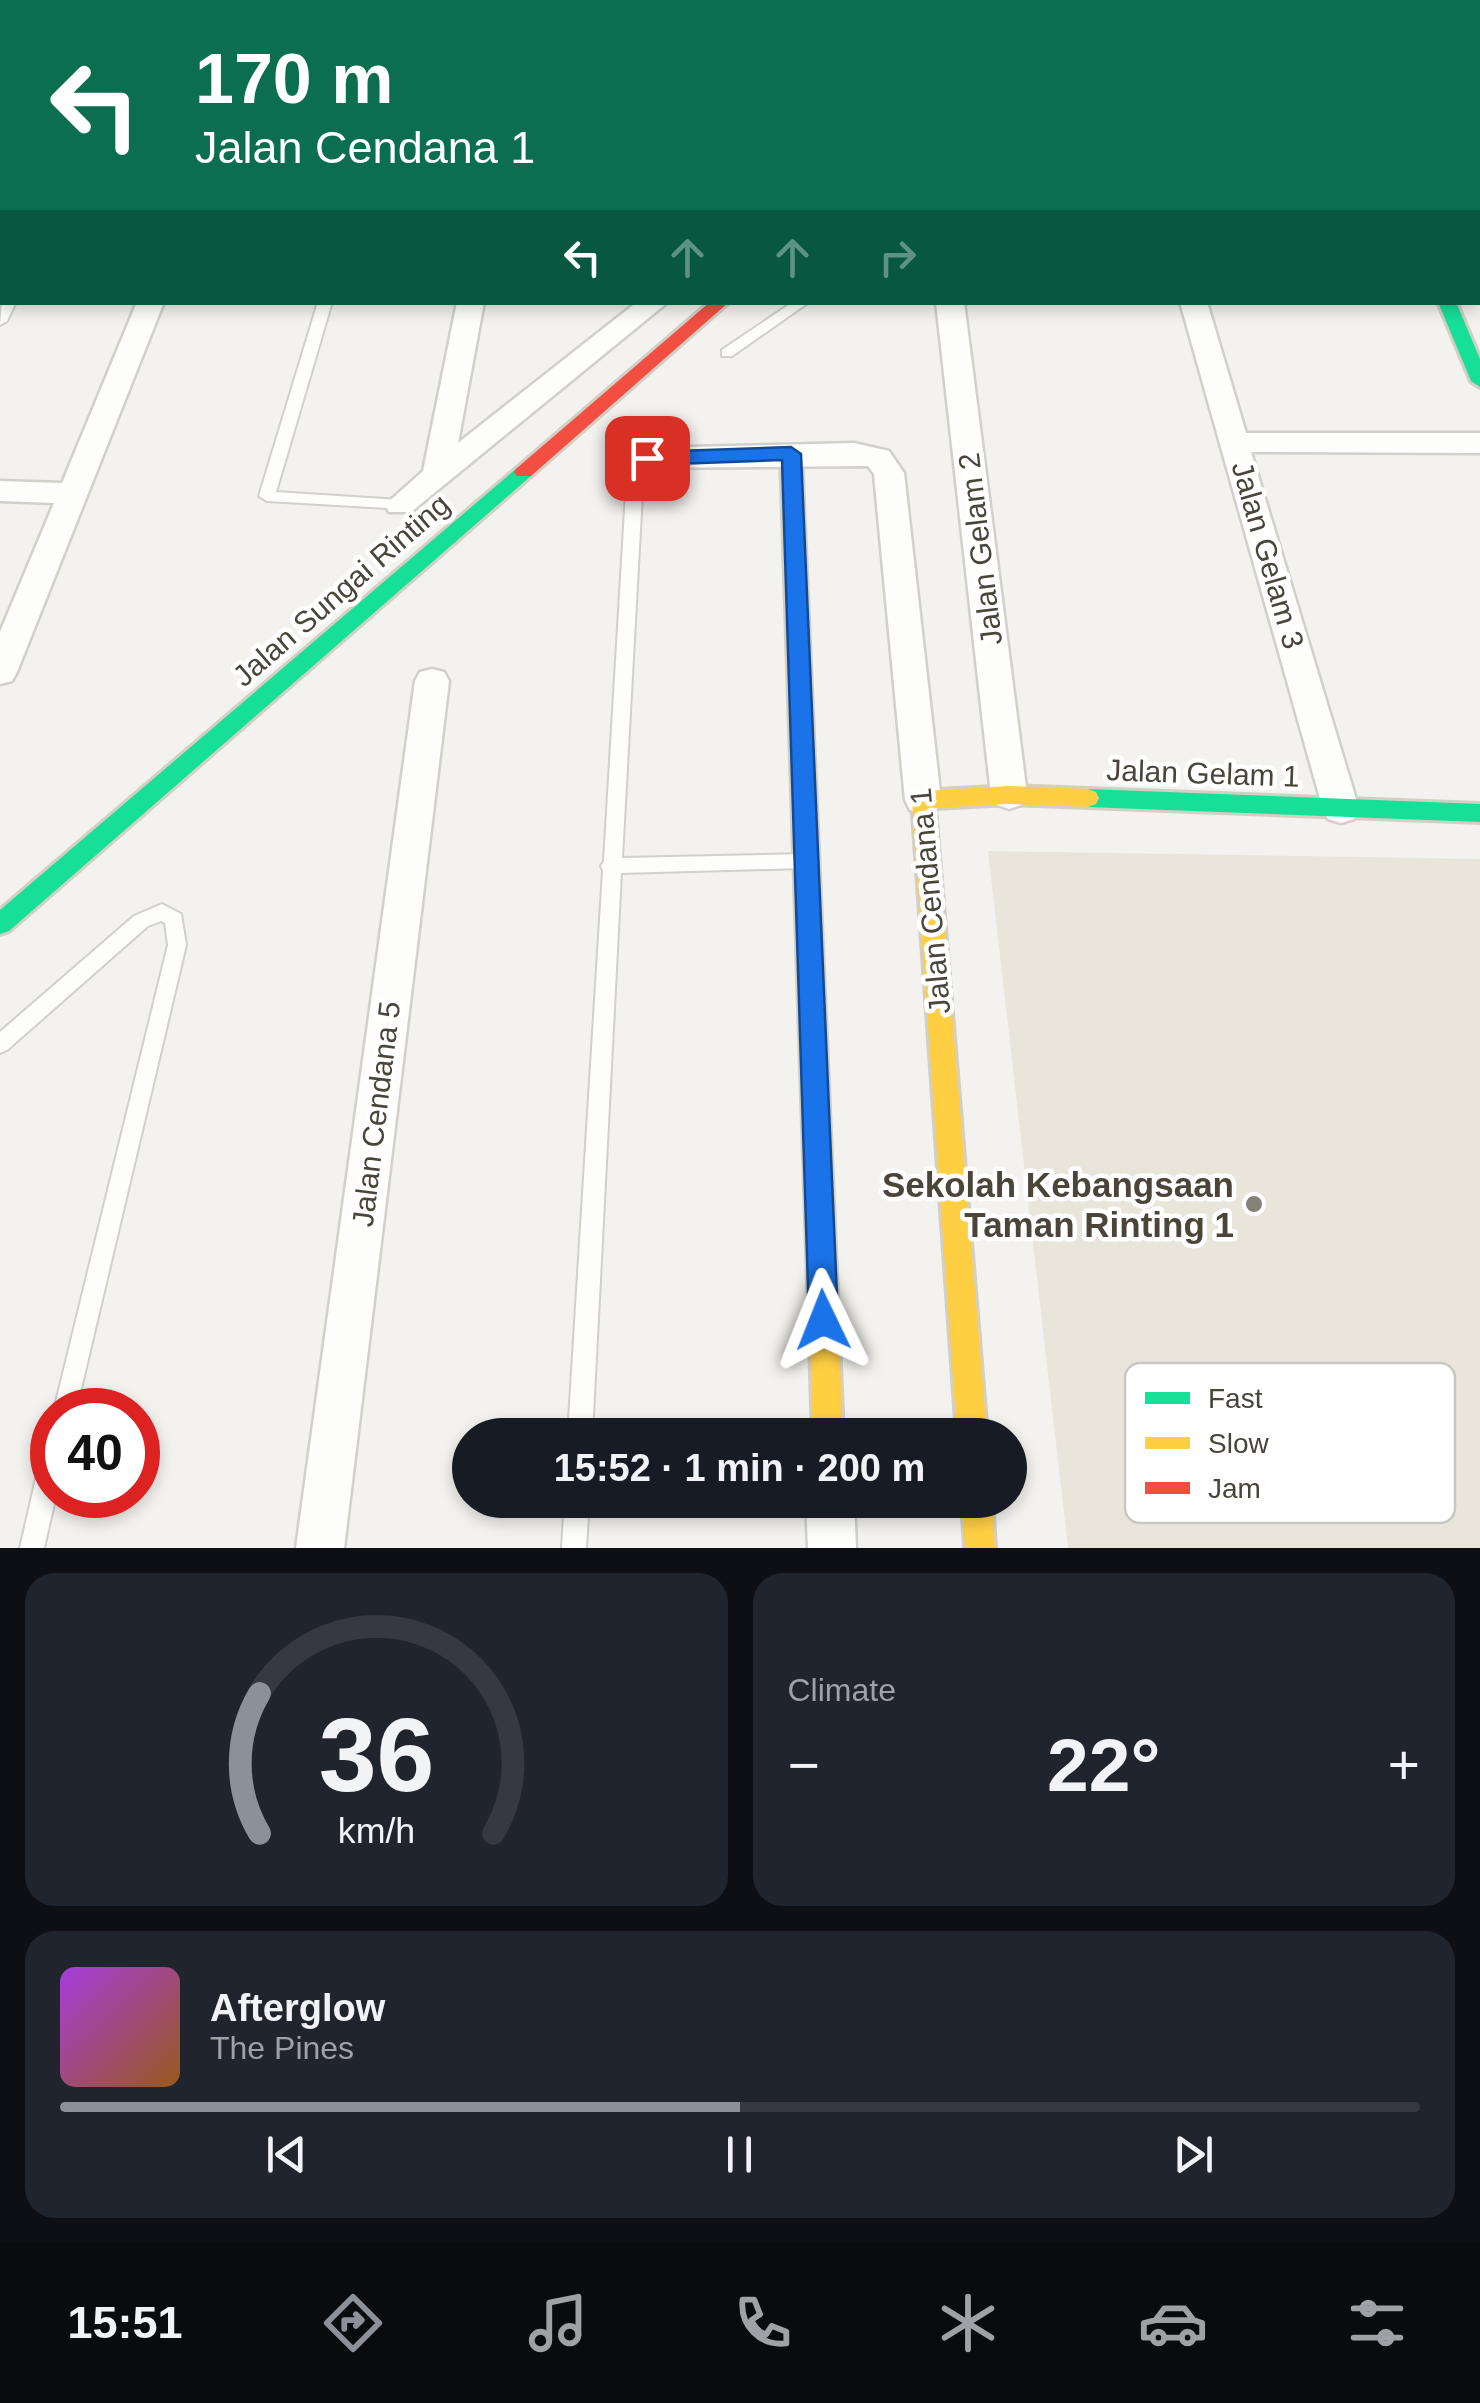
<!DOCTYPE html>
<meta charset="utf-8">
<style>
body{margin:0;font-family:Helvetica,sans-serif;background:#20242c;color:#f1f3f6;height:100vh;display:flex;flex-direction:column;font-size:38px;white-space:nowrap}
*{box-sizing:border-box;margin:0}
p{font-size:32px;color:#9ea1a6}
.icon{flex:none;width:55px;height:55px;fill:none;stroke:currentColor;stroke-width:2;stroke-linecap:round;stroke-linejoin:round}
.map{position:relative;height:1548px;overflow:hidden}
.details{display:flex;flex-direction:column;gap:25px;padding:25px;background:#0d0f14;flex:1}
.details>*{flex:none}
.banner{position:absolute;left:0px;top:0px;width:1480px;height:305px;box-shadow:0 5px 15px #0003;background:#0b6e4f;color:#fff;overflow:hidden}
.speed{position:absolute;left:30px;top:1388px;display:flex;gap:20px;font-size:50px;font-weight:700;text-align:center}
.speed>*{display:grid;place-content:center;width:130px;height:130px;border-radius:50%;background:#171b24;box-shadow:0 5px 15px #0003;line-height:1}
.speed .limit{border:15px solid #d22;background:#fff;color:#111}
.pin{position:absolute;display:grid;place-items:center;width:85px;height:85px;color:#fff;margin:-42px;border-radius:20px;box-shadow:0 5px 15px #0006}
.me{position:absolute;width:110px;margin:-55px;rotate:358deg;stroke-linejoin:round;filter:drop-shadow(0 0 8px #0008)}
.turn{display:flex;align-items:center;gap:35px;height:210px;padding:0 30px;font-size:45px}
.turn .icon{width:130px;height:130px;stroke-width:2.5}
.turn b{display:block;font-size:70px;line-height:85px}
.lanes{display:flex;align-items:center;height:95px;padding:0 30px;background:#0003;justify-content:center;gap:50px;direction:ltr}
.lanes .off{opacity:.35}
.big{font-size:75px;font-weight:700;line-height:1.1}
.details .widget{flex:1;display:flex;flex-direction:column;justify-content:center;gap:15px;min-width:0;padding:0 35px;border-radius:30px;background:#20242c}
.details .dial{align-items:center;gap:0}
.dial svg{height:260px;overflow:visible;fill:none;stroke:#363941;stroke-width:7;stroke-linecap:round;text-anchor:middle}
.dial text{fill:#f1f3f6;stroke:none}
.song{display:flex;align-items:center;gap:30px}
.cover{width:120px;height:120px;border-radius:15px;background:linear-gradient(135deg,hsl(280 70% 55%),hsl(30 70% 35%))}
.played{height:10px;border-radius:5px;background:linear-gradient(90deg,#8c9099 50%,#363941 50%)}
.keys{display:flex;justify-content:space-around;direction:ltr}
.heat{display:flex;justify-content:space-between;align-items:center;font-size:55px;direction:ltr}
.details .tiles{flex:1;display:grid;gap:25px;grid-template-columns:1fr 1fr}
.widget:last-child{grid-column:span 2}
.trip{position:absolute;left:452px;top:1418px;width:575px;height:100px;border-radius:50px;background:#171b24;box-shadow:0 5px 15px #0003;font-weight:700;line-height:100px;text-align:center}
.menu{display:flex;height:160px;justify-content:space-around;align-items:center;background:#090b0e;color:#9ea1a6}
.menu .icon{width:70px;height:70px}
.menu .selected{color:#8c9099}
.menu b{font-size:45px;color:#f1f3f6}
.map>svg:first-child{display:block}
.education{fill:#eae5da}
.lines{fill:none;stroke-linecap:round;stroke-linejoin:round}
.lane-casing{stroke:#d2d0cb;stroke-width:4}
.street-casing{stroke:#d2d0cb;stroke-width:5}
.fast-casing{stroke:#d3cfc5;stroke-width:6}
.slow-casing{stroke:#d3cfc5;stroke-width:6}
.jam-casing{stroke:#d3cfc5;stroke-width:6}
.lane{fill:#fdfdfc;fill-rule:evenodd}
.street{fill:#fdfdfc;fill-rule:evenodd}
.fast{fill:#16e098;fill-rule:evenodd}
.slow{fill:#ffcf43;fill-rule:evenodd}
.jam{fill:#f24e42;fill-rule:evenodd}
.route{fill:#1a73e8;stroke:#114b97;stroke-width:2.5}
.poi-dot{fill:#868178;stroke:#fff;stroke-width:4}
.labels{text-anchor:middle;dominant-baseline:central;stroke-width:9;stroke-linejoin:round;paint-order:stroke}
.street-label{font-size:30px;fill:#4b4439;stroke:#fff}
.near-poi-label{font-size:35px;font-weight:bold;fill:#4b4439;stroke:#fff;text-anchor:end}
.key{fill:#fff;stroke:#c9c7c4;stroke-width:2.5}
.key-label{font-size:28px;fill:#4b4439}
</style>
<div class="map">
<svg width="1480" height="1548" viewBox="0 0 1480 1548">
<rect width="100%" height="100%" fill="#f4f2ee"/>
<!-- education -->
<polygon class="education" points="988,851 1480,859 1480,1548 1068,1548"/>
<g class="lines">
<defs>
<g id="lane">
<polygon points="664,0 676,0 676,2 665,2"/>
<polygon points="2,302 16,302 7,321 0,325"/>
<polygon points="318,302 332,302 276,492 400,500 405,501 408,505 405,509 267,501 259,496"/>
<polygon points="793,302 809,302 732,356 722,356 722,350"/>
<polygon points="647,453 654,458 644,468 643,476 622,858 805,854 811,856 814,861 811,866 805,868 621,873 592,1435 568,1435 603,871 601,866 604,861 627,476 632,463"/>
<polygon points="162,904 181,914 186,945 76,1410 54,1410 168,945 165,923 161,921 148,926 7,1050 0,1053 0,1032 134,916"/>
<polygon points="52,1449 52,1495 56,1495 44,1548 20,1548 40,1461 44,1453"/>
<polygon points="565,1500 589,1500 586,1548 562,1548"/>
</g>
<g id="street">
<rect x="781" y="0" width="22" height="2"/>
<polygon points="1220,0 1242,0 1243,2 1221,2"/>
<rect x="1420" y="0" width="22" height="2"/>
<polygon points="2,24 2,41 0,42 0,25"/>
<rect x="0" y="81" width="2" height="14"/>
<rect x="1478" y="140" width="2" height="22"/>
<polygon points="1478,191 1480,191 1480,207 1478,206"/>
<polygon points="137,302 164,302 17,672 12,681 0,684 0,632 54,503 0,501 0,481 62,483"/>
<polygon points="457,302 484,302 458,443 637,302 668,302 411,512 389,512 385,505 423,471"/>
<polygon points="936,302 964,302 1027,795 1021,805 1009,809 997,805 991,795"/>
<polygon points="1180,302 1207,302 1246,433 1480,433 1480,453 1251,452 1359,809 1354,819 1341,823 1328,819 1323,809"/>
<polygon points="854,443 889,451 904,473 941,800 936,810 923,814 910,810 905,800 874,474 868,466 647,468 632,458 647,448"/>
<polygon points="432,669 444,672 449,681 344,1548 296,1548 415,681 420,672"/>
<polygon points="806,1500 854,1500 856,1548 808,1548"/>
</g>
<g id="fast">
<polygon points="1438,302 1456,302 1480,359 1480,387 1471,381"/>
<polygon points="524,466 534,472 531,476 9,931 0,934 0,910 517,468"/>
<polygon points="1088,789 1480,804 1480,822 1088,807 1080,804 1077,798 1080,792"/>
</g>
<g id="slow">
<polygon points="791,448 801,454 843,1435 813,1435 781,454"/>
<polygon points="1009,786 1088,789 1096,792 1099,798 1096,804 1088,807 1009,804 935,808 987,1435 957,1435 912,800 915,794 923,791"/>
<polygon points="962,1500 992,1500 995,1548 965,1548"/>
</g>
<polygon id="jam" points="710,302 729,302 531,476 517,476 514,472 517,468"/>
</defs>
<!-- lane casing -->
<use href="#lane" class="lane-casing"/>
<!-- street casing -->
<use href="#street" class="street-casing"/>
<!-- fast casing -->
<use href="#fast" class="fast-casing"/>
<!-- slow casing -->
<use href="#slow" class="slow-casing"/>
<!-- jam casing -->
<use href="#jam" class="jam-casing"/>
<!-- lane -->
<use href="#lane" class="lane"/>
<!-- street -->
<use href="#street" class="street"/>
<!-- fast -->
<use href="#fast" class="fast"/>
<!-- slow -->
<use href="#slow" class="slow"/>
<!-- jam -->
<use href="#jam" class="jam"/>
</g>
<!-- route -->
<polygon class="route" points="791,447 801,454 838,1320 833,1330 823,1334 813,1330 809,1320 782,460 647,465 638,458 647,452"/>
<!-- markers -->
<circle class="poi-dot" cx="1254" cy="1204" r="10"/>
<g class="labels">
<!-- street labels -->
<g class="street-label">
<text transform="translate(980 549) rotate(-97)">Jalan Gelam 2</text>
<text transform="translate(1268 555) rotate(74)">Jalan Gelam 3</text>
<text transform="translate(341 590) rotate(-41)">Jalan Sungai Rinting</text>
<text transform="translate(1203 773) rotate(2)">Jalan Gelam 1</text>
<text transform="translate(930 901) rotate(-95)">Jalan Cendana 1</text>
<text transform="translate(376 1114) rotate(-83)">Jalan Cendana 5</text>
</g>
<!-- near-poi labels -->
<g class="near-poi-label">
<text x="1234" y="1184">Sekolah Kebangsaan<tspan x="1234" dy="40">Taman Rinting 1</tspan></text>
</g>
</g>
<!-- legend -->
<rect x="1125" y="1363" width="330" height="160" rx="15" class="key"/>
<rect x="1145" y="1392" width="45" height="12" fill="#16e098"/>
<rect x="1145" y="1437" width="45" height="12" fill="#ffcf43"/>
<rect x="1145" y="1482" width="45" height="12" fill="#f24e42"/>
<g class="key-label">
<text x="1208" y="1408">Fast</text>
<text x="1208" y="1453">Slow</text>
<text x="1208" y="1498">Jam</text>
</g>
</svg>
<div class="speed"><div class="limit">40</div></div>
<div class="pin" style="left:647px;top:458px;background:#d93025"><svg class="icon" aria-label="arrive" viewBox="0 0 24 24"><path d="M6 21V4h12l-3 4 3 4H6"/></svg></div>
<svg class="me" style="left:823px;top:1320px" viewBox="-20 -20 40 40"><path d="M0-17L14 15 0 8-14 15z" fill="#1a73e8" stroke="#fff" stroke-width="4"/></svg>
<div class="trip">15:52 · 1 min · 200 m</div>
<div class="banner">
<div class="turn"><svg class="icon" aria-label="left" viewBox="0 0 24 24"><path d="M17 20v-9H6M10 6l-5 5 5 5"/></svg><div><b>170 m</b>Jalan Cendana 1</div></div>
<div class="lanes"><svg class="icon" aria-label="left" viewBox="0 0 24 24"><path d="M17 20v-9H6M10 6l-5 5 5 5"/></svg><svg class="icon off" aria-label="ahead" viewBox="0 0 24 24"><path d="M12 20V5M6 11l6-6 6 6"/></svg><svg class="icon off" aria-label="ahead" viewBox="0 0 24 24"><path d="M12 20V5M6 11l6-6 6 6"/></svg><svg class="icon off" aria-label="right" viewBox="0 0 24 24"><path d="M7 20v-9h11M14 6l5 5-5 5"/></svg></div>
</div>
</div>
<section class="details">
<div class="tiles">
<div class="widget dial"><svg viewBox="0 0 100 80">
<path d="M14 69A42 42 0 1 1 86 69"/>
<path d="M14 69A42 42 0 0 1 14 26" stroke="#8c9099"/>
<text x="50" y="56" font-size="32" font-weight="700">36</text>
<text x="50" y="72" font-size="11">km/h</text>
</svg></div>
<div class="widget"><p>Climate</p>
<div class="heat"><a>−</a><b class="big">22°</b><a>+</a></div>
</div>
<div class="widget">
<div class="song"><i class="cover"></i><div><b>Afterglow</b><p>The Pines</p></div></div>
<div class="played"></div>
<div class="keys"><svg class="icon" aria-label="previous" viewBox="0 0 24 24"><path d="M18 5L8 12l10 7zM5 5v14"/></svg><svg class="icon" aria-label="pause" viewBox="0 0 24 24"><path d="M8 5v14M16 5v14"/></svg><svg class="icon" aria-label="next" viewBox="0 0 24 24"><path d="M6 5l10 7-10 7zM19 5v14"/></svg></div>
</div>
</div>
</section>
<nav class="menu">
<b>15:51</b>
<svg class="icon selected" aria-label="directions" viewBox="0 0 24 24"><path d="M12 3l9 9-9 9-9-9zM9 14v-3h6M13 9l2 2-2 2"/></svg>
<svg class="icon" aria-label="music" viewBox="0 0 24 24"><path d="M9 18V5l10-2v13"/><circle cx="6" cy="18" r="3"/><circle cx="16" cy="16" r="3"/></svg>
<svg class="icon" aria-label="phone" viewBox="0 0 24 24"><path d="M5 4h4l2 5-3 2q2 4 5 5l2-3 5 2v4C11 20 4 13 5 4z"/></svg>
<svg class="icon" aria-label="climate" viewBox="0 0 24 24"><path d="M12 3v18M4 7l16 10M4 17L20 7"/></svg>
<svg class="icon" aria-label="car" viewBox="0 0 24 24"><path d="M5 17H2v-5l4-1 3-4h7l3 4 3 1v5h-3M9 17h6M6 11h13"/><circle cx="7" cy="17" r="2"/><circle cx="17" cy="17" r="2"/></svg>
<svg class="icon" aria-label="filters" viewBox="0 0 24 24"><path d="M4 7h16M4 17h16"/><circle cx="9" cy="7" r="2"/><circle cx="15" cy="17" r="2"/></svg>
</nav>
